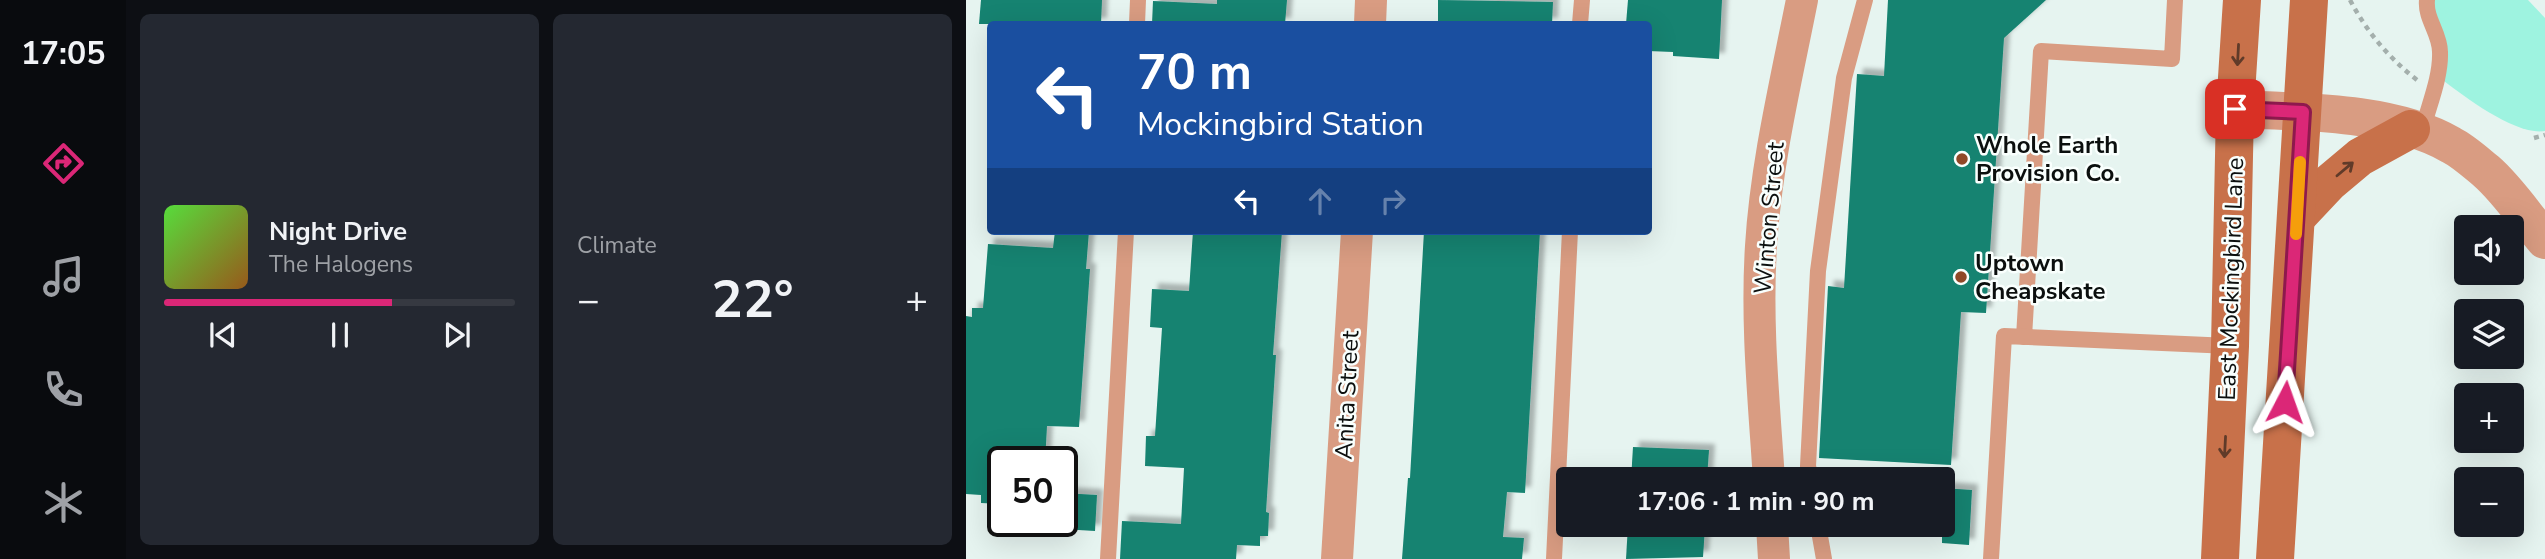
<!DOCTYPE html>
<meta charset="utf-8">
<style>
body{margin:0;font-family:"Nunito Sans",sans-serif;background:#242831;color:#f1f3f6;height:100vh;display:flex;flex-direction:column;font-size:26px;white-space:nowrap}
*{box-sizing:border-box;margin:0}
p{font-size:23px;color:#9ea1a6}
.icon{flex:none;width:38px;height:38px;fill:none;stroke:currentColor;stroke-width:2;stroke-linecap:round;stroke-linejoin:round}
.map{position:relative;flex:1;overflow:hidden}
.sheet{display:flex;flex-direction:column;gap:14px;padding:14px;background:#0d0f14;width:840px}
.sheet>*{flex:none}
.hud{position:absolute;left:21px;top:21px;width:665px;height:214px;border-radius:7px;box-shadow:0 7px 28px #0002;background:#1a4fa0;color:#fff;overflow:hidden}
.fabs{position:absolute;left:1488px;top:215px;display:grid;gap:14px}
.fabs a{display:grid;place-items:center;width:70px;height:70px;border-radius:7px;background:#171b24;box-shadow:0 7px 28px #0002;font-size:35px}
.speed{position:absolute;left:21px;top:446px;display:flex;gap:14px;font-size:35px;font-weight:700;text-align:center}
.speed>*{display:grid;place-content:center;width:91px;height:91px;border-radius:50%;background:#171b24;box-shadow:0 7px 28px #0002;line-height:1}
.speed .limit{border:4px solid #111;border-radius:10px;background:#fff;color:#111}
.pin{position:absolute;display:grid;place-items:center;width:60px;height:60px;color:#fff;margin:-30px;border-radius:14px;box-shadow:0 4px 10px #0006}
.me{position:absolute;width:77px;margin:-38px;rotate:4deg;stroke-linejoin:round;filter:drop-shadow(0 0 5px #0008)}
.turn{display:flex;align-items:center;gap:24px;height:147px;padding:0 35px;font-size:32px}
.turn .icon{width:91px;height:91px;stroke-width:2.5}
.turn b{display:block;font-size:49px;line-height:60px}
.lanes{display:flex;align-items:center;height:66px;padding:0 35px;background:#0003;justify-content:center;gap:35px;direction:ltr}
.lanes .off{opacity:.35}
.big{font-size:52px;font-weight:700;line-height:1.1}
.sheet .card{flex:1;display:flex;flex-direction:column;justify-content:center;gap:10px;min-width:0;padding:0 24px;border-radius:10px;background:#242831}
.song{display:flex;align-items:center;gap:21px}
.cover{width:84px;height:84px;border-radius:10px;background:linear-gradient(135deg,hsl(110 70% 55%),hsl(30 70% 35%))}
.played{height:7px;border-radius:4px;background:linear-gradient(90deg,#db2777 65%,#363941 65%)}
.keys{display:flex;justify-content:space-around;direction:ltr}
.heat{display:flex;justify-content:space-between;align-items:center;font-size:38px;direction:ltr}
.sheet .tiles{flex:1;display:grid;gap:14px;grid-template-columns:repeat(2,1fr)}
.trip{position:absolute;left:590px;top:467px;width:399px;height:70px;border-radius:7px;background:#171b24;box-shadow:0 7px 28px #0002;font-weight:700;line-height:70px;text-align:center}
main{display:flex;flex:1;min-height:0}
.menu{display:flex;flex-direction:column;width:126px;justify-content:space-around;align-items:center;background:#090b0e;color:#9ea1a6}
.menu .icon{width:49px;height:49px}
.menu .selected{color:#db2777}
.menu b{font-size:32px;color:#f1f3f6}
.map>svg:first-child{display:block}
.green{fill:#9ef3e0}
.building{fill:#148371;filter:url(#shadow)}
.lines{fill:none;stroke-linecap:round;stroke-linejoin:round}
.path{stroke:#a4afac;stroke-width:4.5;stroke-dasharray:5 5;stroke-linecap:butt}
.service{stroke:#d99c82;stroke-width:16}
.minor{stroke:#d99c82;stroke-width:32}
.tertiary{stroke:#d99c82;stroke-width:38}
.secondary{stroke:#c8714a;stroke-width:38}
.oneway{stroke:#603b29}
.route-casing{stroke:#8e194d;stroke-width:18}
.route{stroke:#db2777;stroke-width:12}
.slow{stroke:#f59e0b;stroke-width:12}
.poi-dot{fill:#904827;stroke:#f9fffd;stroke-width:2.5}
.labels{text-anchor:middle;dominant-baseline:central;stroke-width:5;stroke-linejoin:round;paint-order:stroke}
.poi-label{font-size:24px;font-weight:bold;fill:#0b0f0e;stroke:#f9fffd;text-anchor:start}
.street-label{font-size:24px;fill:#0b0f0e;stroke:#f9fffd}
</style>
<main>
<nav class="menu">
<b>17:05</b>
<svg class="icon selected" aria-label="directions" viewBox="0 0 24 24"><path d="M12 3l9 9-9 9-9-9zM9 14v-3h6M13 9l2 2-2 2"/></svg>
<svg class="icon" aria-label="music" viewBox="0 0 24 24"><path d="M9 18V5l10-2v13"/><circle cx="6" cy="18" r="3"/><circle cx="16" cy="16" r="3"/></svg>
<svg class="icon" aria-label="phone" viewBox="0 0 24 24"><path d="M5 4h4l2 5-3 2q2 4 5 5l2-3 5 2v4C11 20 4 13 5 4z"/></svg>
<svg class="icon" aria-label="climate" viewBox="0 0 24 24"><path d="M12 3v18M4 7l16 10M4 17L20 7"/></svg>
</nav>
<section class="sheet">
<div class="tiles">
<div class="card">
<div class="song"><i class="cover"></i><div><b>Night Drive</b><p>The Halogens</p></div></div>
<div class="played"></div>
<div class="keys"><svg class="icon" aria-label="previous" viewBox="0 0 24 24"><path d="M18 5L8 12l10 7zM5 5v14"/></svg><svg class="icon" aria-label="pause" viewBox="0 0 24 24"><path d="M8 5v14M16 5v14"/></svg><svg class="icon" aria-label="next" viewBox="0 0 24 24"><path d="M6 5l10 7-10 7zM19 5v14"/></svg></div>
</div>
<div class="card"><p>Climate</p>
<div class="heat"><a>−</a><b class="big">22°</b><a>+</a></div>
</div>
</div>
</section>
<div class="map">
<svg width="1579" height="559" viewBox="0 0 1579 559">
<defs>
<filter id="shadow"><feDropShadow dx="6" dy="-6" stdDeviation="2" flood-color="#0004"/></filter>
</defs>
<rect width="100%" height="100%" fill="#e6f4f0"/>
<!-- green -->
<path class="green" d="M1467,0h95l17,18v113c-28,5 -79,-33 -101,-50l-10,-61z"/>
<!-- building -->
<g class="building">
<polygon points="15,0 136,0 135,24 13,24"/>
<polygon points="251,0 321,0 319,24 186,24 187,1 251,4"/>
<polygon points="472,0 587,2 586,24 472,24"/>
<polygon points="662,0 756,0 753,59 707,56 707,52 682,51 682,24 660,24"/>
<polygon points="922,0 1080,0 1038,38 1020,313 995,312 985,465 853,458 862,286 878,288 891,74 918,76"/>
<polygon points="89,231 123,231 120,269 124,269 113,427 81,426 79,462 37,462 37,504 15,503 15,495 0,494 0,316 6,317 6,308 17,308 22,244 87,248"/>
<polygon points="227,231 316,231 307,355 310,355 300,512 303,513 302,536 294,536 294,546 271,545 270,559 154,559 156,521 215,524 218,468 179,466 180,436 189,436 196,328 184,327 186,289 223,291"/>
<polygon points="458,231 574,231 559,493 541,492 537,537 558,538 556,559 436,559 442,478 444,478"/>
<polygon points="667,447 743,450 741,479 665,480"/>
<polygon points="976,488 1006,490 1003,545 976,543"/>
<polygon points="96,493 131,495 129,531 96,529"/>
<polygon points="662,525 739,527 737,557 660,559"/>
</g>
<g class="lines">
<!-- path -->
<g class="path">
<path d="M1384,0c17,32 38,57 67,80"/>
<polyline points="1568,138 1579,135"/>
</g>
<!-- service -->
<g class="service">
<polyline points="171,24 172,0"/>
<polyline points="614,24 616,0"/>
<path d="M1456,132c6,-25 19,-54 18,-80 0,-19 -15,-33 -13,-52"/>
<polyline points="1058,337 1075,51 1206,59 1209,0"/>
<polyline points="845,480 842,466 852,271 878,78 899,0"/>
<polyline points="852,525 858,559"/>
<polyline points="142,559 160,231"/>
<polyline points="588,559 604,231"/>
<polyline points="1025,559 1038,336 1264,346"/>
</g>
<!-- minor -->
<g class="minor">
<polyline points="404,24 405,0"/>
<path d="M803,480c-5,-78 -13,-156 -8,-234 5,-82 25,-165 41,-246"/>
<polyline points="806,525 808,559"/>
<polyline points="371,559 391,231"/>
</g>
<!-- tertiary -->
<path class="tertiary" d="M1269,109c66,3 158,2 216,36 12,6 24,17 35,26 22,19 40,47 59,69"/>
<!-- secondary -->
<g class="secondary">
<polyline points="1331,217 1363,183 1394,157 1445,129"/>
<polyline points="1254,559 1264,346 1269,109 1276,0"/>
<polyline points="1309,559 1343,0"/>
</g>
</g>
<!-- one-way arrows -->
<defs><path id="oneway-shaft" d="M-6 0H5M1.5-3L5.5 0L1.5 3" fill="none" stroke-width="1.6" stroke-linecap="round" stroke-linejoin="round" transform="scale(1.75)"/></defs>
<g class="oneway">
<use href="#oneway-shaft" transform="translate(1272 55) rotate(93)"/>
<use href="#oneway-shaft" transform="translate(1379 169) rotate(-40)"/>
<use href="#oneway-shaft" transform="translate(1259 447) rotate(93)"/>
</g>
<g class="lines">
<defs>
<polyline id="route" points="1269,109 1337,112 1319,402"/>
</defs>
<!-- route casing -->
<use href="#route" class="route-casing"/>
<!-- route -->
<use href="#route" class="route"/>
<!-- slow -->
<polyline class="slow" points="1330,234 1334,162"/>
</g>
<!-- markers -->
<g class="poi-dot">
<circle cx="996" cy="159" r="7"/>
<circle cx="995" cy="277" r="7"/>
</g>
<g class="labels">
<!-- poi labels -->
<g class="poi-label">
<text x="1010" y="145">Whole Earth<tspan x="1010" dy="28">Provision Co.</tspan></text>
<text x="1009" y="263">Uptown<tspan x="1009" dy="28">Cheapskate</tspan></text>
</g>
<!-- street labels -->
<g class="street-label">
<text transform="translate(803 218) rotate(-85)">Winton Street</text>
<text transform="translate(1265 279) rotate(-88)">East Mockingbird Lane</text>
<text transform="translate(381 395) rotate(-87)">Anita Street</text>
</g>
</g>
</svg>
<div class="fabs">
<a><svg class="icon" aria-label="sound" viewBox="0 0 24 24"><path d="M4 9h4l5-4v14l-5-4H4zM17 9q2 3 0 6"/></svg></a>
<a><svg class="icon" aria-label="layers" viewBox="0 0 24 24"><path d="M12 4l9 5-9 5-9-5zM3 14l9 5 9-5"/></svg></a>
<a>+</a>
<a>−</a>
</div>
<div class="speed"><div class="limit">50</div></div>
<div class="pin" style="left:1269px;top:109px;background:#d93025"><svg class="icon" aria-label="arrive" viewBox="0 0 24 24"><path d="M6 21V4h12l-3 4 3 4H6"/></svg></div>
<svg class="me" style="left:1319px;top:402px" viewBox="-20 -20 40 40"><path d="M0-17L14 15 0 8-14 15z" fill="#db2777" stroke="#fff" stroke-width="4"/></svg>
<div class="trip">17:06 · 1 min · 90 m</div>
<div class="hud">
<div class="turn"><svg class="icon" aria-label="left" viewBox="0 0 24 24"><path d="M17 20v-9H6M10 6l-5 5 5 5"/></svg><div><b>70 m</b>Mockingbird Station</div></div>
<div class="lanes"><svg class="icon" aria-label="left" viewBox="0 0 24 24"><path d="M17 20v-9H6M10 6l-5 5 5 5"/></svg><svg class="icon off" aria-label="ahead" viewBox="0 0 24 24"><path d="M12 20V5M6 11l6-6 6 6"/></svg><svg class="icon off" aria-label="right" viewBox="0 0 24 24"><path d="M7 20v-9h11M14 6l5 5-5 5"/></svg></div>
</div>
</div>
</main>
